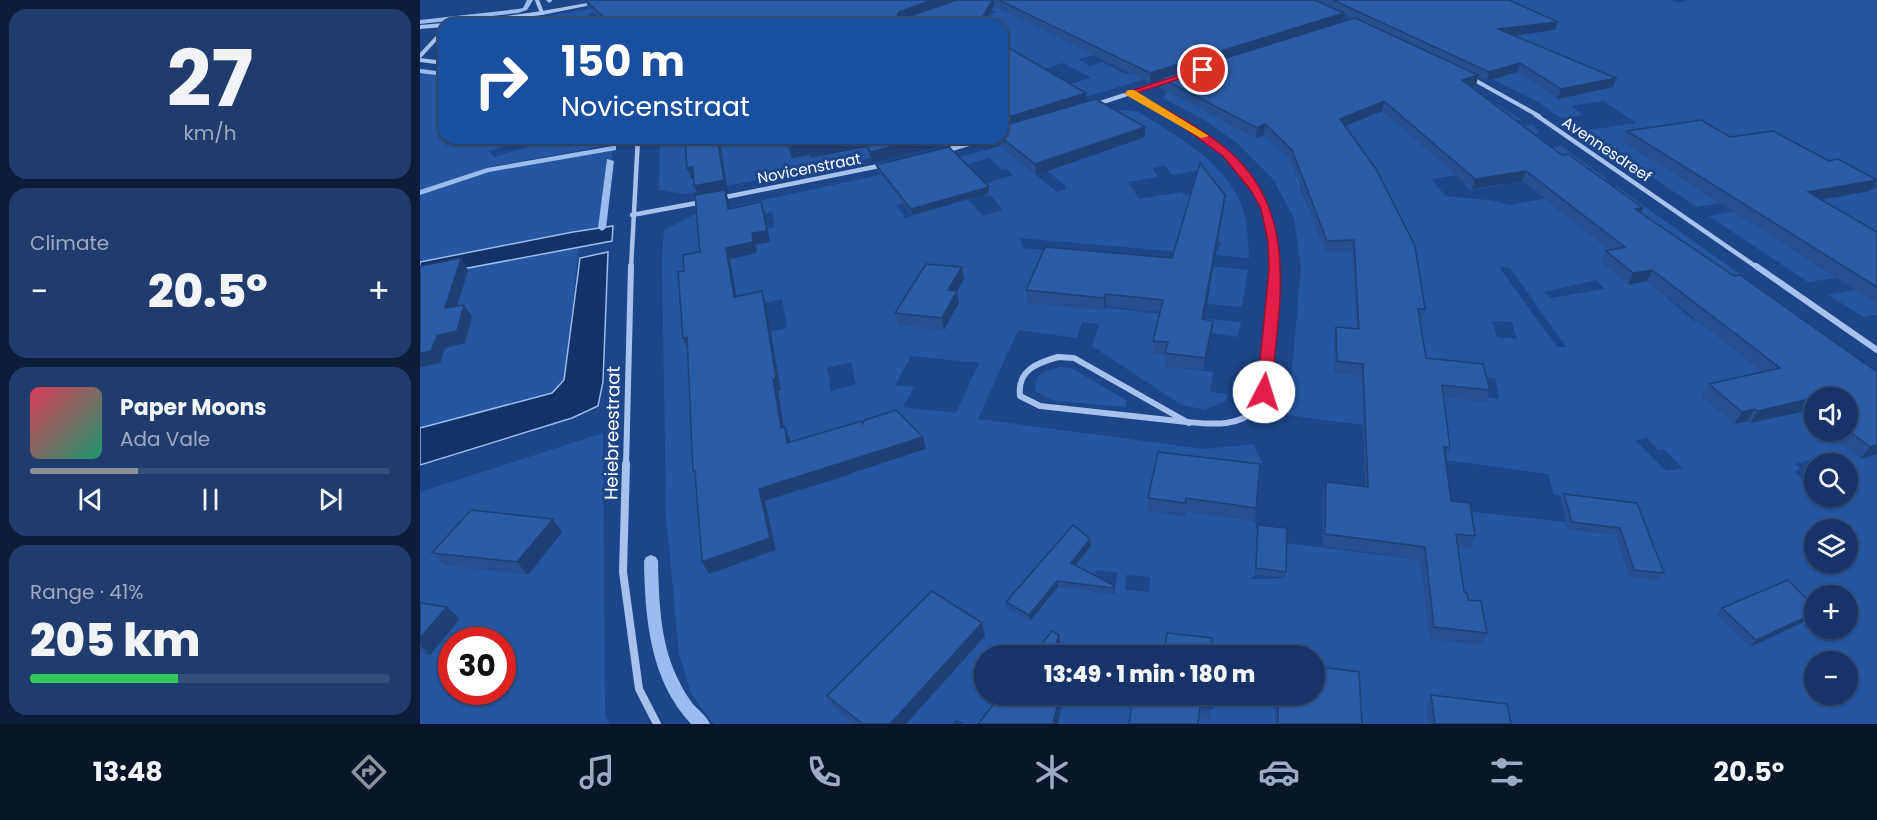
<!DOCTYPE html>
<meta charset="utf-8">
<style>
body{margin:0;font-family:Poppins,sans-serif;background:#1f3c6d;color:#f1f3f6;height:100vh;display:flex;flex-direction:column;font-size:22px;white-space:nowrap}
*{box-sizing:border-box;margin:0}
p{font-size:20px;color:#9eaac0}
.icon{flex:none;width:33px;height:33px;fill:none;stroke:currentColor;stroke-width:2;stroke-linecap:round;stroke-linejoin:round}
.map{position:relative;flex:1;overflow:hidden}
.drawer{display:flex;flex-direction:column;gap:9px;padding:9px;background:#0c1d39;width:420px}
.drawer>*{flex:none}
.hud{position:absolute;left:18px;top:18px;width:570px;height:126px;border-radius:18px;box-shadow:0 2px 4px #0004,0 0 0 2px #354f7b;background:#1a4fa0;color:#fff;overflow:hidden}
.fabs{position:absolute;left:1384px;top:387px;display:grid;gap:12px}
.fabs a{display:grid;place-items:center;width:54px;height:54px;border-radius:50%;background:#163467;box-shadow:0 2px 4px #0004,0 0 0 2px #354f7b;font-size:30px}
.speed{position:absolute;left:18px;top:627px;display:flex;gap:12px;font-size:30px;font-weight:700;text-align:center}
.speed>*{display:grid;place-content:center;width:78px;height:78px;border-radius:50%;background:#163467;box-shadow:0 2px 4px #0004,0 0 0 2px #354f7b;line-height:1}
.speed .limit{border:9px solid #d22;background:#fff;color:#111}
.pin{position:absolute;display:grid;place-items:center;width:51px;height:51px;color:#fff;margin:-26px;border:3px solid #fff;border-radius:50%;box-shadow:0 2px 6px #0007}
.me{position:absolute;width:66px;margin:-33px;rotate:5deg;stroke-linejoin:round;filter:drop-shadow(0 0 4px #0008)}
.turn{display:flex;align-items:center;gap:21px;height:126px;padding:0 24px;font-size:27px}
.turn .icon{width:78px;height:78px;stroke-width:2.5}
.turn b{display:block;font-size:42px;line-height:51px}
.big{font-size:45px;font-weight:800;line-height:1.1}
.drawer .widget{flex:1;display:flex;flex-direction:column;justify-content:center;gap:9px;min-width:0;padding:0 21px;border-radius:18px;background:#1f3c6d}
.drawer .dial{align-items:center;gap:0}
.dial b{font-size:78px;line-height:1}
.song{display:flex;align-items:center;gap:18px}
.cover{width:72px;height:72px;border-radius:9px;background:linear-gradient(135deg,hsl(350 70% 55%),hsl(160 70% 35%))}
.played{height:6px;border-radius:3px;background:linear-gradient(90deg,#8c9099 30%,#354f7b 30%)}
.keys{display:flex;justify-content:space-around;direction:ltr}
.heat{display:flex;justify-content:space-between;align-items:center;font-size:33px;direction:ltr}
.charge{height:9px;border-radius:4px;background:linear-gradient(90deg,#34c759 41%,#354f7b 0)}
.trip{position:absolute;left:554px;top:645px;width:351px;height:60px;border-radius:30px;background:#163467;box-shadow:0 2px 4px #0004,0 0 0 2px #354f7b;font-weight:800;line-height:60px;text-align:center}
.tab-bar{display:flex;height:96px;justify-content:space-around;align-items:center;background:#091529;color:#9eaac0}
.tab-bar .icon{width:42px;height:42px}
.tab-bar .selected{color:#8c9099}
.tab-bar b{font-size:27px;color:#f1f3f6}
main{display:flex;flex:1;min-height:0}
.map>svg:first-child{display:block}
.green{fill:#2656a2;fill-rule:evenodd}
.water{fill:#133267;stroke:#9abcee;stroke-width:1.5}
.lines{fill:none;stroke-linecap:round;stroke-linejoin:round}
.stream{fill:#9abcee;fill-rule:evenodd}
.minor-far3{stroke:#a7c2ec;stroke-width:4}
.minor-far2{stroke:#a7c2ec;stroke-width:4.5}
.minor-far1{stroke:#a7c2ec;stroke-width:6}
.minor{stroke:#a7c2ec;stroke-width:8}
.tertiary{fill:#a7c2ec;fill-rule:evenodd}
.wall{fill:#264e90;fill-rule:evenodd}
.shaded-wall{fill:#1f4075}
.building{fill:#2c5ba7;stroke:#1f4075;stroke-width:1.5}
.route{fill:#e11d48;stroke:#92132f;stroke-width:1.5}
.slow{fill:#f59e0b}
.labels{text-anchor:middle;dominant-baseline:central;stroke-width:6;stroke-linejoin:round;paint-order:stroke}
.far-street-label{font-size:15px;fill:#fff;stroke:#1d4589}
.street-label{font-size:18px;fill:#fff;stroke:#1d4589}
</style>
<main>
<section class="drawer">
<div class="widget dial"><b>27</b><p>km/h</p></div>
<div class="widget"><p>Climate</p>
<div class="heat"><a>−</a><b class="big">20.5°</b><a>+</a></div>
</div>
<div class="widget">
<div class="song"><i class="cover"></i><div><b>Paper Moons</b><p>Ada Vale</p></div></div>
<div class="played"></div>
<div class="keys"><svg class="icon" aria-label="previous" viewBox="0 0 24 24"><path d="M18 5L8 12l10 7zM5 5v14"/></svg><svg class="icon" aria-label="pause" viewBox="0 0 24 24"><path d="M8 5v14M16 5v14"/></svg><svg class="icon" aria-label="next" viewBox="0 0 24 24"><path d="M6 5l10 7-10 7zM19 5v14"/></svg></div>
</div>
<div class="widget"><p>Range · 41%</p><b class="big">205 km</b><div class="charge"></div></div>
</section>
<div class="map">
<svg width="1457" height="724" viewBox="0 0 1457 724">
<rect width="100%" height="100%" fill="#1d4589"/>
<!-- green -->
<g class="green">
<path d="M566,0h300l-75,59 -145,44 -64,-16v-63l-11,-3 6,-2 -9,-4 9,-3 -5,-2zM696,50l34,16 -24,8 -24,-12 -12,4 -12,-7zM643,63l27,14v1l-19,6 7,4 -11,4 -23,-23z"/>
<path d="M930,0h321l9,3 7,-3h190v185l-26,-14 -28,14 -126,22 -115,-76 55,-8 -34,-22 -32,5 12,9 -22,3 -23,-16 -59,-29zM1203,141l103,8 -74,11z"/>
<polygon points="195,5 168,14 173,24 79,24"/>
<polygon points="0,68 24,72 24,138 111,138 69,151 74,157 138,138 193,138 194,144 64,168 68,170 193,148 182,228 0,262"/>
<path d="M817,70l242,23 43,27 -112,15 7,6 114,-16 9,7 -53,26 74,-12 46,33 -19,3 -93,-4 8,7 -33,5 -13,-15 -25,4 13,17c22,3 44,2 64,9l107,-19 201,143 -18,5 -19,44 -46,46 13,-3 3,2 65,-15 -7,9 7,6v7l9,1 28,21 25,-6v278h-520l-43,-46v-22l-104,-1v-4l-44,4 -182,1v38l30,1 -23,29h-27l-8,-5 -4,5h-237l-4,-3 -20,-28 -12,-39 -13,-139 -4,-254 2,-31 29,-15 242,-52 48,53 20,-6 -13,-15 -4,1 -8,-10 35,-11 -7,-7 -4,2 -13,-12 -31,9 -6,-8 48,-13 57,46 9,-3 -1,-4 -54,-42c31,-10 99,-42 129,-30 38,24 82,47 100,89 8,18 8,37 9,56l-230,-20 5,10 224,22 -6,37 -35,-3 2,-13 -119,15 72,8 5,41 -2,11 48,6 -3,20 18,2 -2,7 -22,9 -24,-6 -88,-58 7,-22 -17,-2 -5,16 -59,-8 -40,89 227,30 48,-5 9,18 -4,15 -110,34 36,5 2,-5 69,10 2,11 -2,43 -4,4 34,-1 1,-35 167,21 -1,-18 18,2 -24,-39 120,13 2,7 75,9 -82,-37v-5l-7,-1 -6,-21 -102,-14 -4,-30 -79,-5 -75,-10 13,-147 -7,-50 -21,-39 -36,-36 -31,-22 -43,-23 4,-6zM745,166l7,9 24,-4 13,20 -24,4 -3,-3 -43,7 -11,-17 30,-5 -6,-9zM880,187h1l86,19 -79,2zM482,203l50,1 -47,14 -9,-13zM352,212l3,15 -71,15 -2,-16zM768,214l34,4 -5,24h4l-3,9 -39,-4zM1079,267l11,1 56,79h-9zM1176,280l9,9 -54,9 -7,-6zM1246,297l71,16 -43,8zM362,299l5,29 -100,22 -2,-22 68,-22zM1072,321l20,1 5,17 -20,-2zM491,356l68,7 -23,50 -53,-6 11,-20 -19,-2zM431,362l5,22 -25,7 -4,-23zM1028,373l47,5 4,21 -15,-2zM1227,438l11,12 6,-1 19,19 -17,3 -30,-30zM1405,456l9,7 14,1v32h-33v-17h-12l-9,-8 6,-2 -5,-5zM427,462l2,13 -48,15 -2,-14zM1395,530h33v32h-33zM676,570l22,3 -4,21 -23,-3zM706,575l24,2 -1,15 -24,-2zM1395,596h33v32h-33zM1395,662h33v32h-33z"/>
<polygon points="240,138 376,138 373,158 390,155 391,157 483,138 535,138 432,162 265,194 239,190"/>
<polygon points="1457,188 1457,252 1417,278 1388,282 1289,216 1378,200 1423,196"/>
<path d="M159,247l-15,133 -18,17 -126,31v-61l20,-4 5,-15 20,-5 7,-26 -19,3 3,-10 -36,7v-40zM48,269l-5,18 -23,5 5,-18z"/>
<polygon points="1457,285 1457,315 1444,317 1408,295"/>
<polygon points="757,316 821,322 818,337 792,333"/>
<path d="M641,367l10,1 55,32v7l-72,-6 -18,-9c-5,-18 11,-22 25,-25z"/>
<path d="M183,433l2,283 5,8h-190v-232zM32,640h50v52h-50z"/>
<polygon points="625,695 715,695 711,724 637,724"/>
<polygon points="792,695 856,695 855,724 778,724 779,718"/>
</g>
<!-- water -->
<g class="water">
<polygon points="193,226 192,241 0,277 0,262 153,232"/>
<polygon points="188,252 183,382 178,406 152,418 0,465 0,428 132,393 144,380 160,258"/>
</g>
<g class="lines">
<!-- stream -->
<g class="stream">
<polygon points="107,0 113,0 107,10 98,13 0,24 0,20 98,9 103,8"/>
<polygon points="126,0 132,0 132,1 129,3"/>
<polygon points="0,69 24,72 24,76 0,73"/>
<polygon points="193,146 196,146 196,150 69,172 0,195 0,190 67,168"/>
<polygon points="187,159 194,161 186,228 182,231 178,228"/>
<path d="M231,555l5,2 2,4c1,41 2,85 22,122 3,7 8,14 12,20 6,7 14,12 18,21h-19c-41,-44 -46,-105 -47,-163l2,-4z"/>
</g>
<!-- minor-far3 -->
<g class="minor-far3">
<polyline points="117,0 122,13"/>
<polyline points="0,56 24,30"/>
<polyline points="0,60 24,63"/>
<polyline points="1051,78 1119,116"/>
<polyline points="709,93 752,116"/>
<polyline points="674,105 747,81"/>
</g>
<!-- minor-far2 -->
<g class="minor-far2">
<path d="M750,115c63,36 102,77 105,153"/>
<polyline points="1116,115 1338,268"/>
<polyline points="524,151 569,138"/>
<polyline points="301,198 464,165"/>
<polyline points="212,215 282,202"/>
<polyline points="211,268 218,138"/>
</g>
<!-- minor-far1 -->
<g class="minor-far1">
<polyline points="1336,266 1457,350"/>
<path d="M638,357l16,1 113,64 -147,-16 -20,-10c-3,-26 17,-33 38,-39z"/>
<path d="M767,422c23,2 52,6 70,-14 15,-17 17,-116 18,-142"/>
<polyline points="767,422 769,423"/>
<polyline points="206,466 211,266"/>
</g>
<!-- minor -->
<polyline class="minor" points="206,464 203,572 219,689 237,724"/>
<!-- tertiary -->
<g class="tertiary">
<polygon points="184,0 196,0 122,15 46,24 29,24 122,11"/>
<polygon points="24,24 24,27 0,29 0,25 24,23 26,24"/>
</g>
</g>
<!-- wall -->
<g class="wall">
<path d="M160,0h929l46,30 -41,6 99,51 -55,12 -41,-27 -30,9 -9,-4 -2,8 -6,1 171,127 236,159v82l-17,5 -36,-29h24v-32h-33v25l-14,-11 -51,11 -3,-2 -13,3 -32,-28 7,-12 53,-12 -115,-91 -19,4 -27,-23 5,-11 3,-1 -87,-69 -50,8 -90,-78 -37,15 80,183 -3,12h-2l6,37 64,32 -5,12 -42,-5 7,51 -4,12 5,41 24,35 -5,12 -12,-1 6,45 23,41 -5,12 -52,-6 -10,-79 -97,-14v-52l3,-12 39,4 -4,-110 -27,-3v-34l2,-12 20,2 -4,-78 -27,1 -34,-91 -27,-26 -8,3 -96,-50 1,-9 -11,4 -156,-77 -10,18 -380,-1 -16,-15 -2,-7 -4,1zM924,14l10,5 -12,3z"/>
<polygon points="667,101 725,127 725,137 616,175 573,140 573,138 582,138"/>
<polygon points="1207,131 1310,137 1450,191 1401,199 1457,232 1457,304 1203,141"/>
<polygon points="367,138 521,138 523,145 452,163 446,147 391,158 390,155 372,158"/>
<polygon points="456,165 569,187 569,193 492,215 458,171"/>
<polygon points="805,195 804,207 784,320 793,321 792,333 784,371 745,366 745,355 733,354 733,341 740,312 686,306 684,310 607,303 606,290 752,258"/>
<polygon points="544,279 537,292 539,303 524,330 478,325 475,313"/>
<polygon points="738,452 836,508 835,521 766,511 764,516 728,511 728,498"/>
<polygon points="1144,494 1217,503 1244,573 1239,580 1210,577 1196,535 1148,529 1141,501"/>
<polygon points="838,525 866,572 865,578 835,575"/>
<polygon points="142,532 108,575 24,565 12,553"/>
<polygon points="671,546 655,565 693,585 693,594 638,587 610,621 587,608 586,602"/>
<polygon points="0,603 27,607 40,619 10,655 0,653"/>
<polygon points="1302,608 1392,618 1330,647 1297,615"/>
<polygon points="565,636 486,724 433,724 413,708 407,696"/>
<polygon points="713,694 792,694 790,720 779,718"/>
<polygon points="856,694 894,694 942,724 855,724"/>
<polygon points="1011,695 1091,724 1008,724 1006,708"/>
</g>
<!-- shaded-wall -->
<g class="shaded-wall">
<polygon points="512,0 537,0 481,20 477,17 479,12"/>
<polygon points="572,0 574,0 574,6 564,24 559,24"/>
<polygon points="924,13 922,22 730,83 730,73"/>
<polygon points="1138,22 1135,30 1075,38 1078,29"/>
<polygon points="1100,63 1097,72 1067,81 1069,72"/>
<polygon points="1058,75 1056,85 1039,90 1042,80"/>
<polygon points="1196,78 1193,87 1138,99 1141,89"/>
<polygon points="666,93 667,103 582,129 582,119"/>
<polygon points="964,101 962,111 918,129 920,119"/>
<polygon points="845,124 844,135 836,138 837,128"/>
<polygon points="725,127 725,137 616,175 615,164"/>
<polygon points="297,138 301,147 308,192 306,192 309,201 312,220 279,197 274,186"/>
<polygon points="435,138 444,138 446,147 391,158 388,147"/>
<polygon points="508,138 521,138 523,145 452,163 450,152"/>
<polygon points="387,144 390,155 372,158 369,148"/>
<polygon points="273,167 277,178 271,179 267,168"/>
<polygon points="1106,171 1102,181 1052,189 1055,179"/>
<polygon points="1457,180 1450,191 1382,203 1388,192"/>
<polygon points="569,187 569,193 492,215 491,209"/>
<polygon points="805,195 804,207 782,332 782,319"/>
<polygon points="341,202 345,213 350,242 336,245 337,253 310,259 319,309 314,297 306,248 332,233"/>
<polygon points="1223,208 1219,219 1215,209"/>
<polygon points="41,258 48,270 33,320 25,308"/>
<polygon points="542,267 544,279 537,292 539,303 524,330 522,318 528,290"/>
<polygon points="1232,270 1227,281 1208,285 1213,273"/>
<polygon points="342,291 346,303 361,390 358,391 366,440 361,428 353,379"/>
<polygon points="685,294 686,306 684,310 684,298"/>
<polygon points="44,305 52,316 45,343 25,348 20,363 0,367 0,353"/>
<polygon points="793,321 792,333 784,371 785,358"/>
<polygon points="267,337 268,350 263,338"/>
<polygon points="1389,399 1381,412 1330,423 1338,411"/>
<polygon points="1335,409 1327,421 1314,424 1322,412"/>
<polygon points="365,427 370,439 372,456 367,443"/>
<polygon points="503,437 506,449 345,501 356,550 289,574 282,562 339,489"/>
<polygon points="1457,445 1457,454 1440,459 1450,447"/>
<polygon points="133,519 142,532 108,575 97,562"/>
<polygon points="670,539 671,546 652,570 651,563"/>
<polygon points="637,581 638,587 610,621 609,615"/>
<polygon points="27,607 40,619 10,655 0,645 0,638"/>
<polygon points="1395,613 1395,615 1392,618 1330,647 1336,640"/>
<polygon points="562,623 565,636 486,724 470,724"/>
<polygon points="639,635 641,648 638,656 631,656"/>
<polygon points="640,694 642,694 643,699 638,724 633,724"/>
</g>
<!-- building -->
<g class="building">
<polygon points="165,0 512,0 479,12 477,17 482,19 537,0 572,0 559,24 118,24 132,18 190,23"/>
<polygon points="579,0 894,0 924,13 730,73"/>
<polygon points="913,0 1089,0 1138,22 1078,29 1196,78 1141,89 1100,63 1069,72"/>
<polygon points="935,18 1058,75 1042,80 1142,155 1148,154 1223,208 1215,209 1314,276 1320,275 1457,372 1457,445 1450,447 1428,430 1428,398 1395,398 1395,404 1389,399 1338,411 1335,409 1322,412 1289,384 1360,368 1232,270 1213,273 1186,251 1205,247 1106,171 1055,179 964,101 920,119 956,169 995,246 1005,309 998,309 1006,358 1063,364 1070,390 1022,385 1030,448 1024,447 1031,501 1050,503 1055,536 1036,534 1044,592 1047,593 1048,600 1061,601 1067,633 1014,627 1005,547 905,534 906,482 948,487 943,364 917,361 916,327 939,329 934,240 907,241 872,150 845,124 837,128 741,78"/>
<polygon points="582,44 666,93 582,119"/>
<polygon points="676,99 725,127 615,164 582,138 582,126"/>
<polygon points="1281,120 1310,137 1353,131 1409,161 1418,159 1457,180 1388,192 1457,232 1457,287 1207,131"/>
<polygon points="284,138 297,138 304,180 274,186 273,167 267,168 265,141"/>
<polygon points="367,138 435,138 388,147 387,144 369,148"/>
<polygon points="444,138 508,138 450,152"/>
<polygon points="529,147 569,187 491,209 456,165"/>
<polygon points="780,163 805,195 782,319 793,321 785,358 745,353 748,342 733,341 743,300 685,294 684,298 606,290 625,247 752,258"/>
<polygon points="305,190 308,209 341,202 347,231 332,233 333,242 306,248 314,297 342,291 356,378 353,379 361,428 365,427 367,443 442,421 442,424 445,420 476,410 503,437 339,489 350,538 282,562 275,471 273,471 267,337 263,338 258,272 264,271 263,255 280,252 275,195"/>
<polygon points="41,258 25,308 44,305 37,331 17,336 11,351 0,353 0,266"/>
<polygon points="506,264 542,267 528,290 537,291 522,318 475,313"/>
<polygon points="738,452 840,464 836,508 766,498 765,503 728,498"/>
<polygon points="1144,494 1217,503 1244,573 1214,570 1200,528 1152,522"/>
<polygon points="51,510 133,519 97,562 12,553"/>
<polygon points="653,525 670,539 651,563 693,585 693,588 637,581 609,615 586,602"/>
<polygon points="838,525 867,528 866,572 836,568"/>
<polygon points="1368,580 1395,608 1395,613 1336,640 1302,608"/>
<polygon points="512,591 562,623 470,724 443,724 407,696"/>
<polygon points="0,603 27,607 0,638"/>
<polygon points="632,631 639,635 631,656 612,656"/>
<polygon points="747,633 792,638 790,653 795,654 795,656 719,656 721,644 745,647"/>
<polygon points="894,666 939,672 942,724 858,724 858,694 894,694"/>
<polygon points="582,694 640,694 633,724 558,724"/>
<polygon points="713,694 792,694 792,708 780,706 778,724 709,724"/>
<polygon points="1011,695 1087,704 1091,724 1015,724"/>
</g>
<!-- route -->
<path class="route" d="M780,68l7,2 -71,23c32,18 66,35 93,58 73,63 49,157 42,241l-7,4 -7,-4 12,-123 -1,-27 -7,-33 -9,-17 -29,-36 -47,-34 -51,-29z"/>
<!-- slow -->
<polygon class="slow" points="708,90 714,90 789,136 781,138 706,95 705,93"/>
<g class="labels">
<!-- far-street labels -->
<g class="far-street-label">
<text transform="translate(1187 149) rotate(34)">Avennesdreef</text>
<text transform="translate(389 168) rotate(-11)">Novicenstraat</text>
</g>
<!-- street labels -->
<g class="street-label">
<text transform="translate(192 433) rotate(-89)">Heiebreestraat</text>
</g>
</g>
</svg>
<div class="fabs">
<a><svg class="icon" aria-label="sound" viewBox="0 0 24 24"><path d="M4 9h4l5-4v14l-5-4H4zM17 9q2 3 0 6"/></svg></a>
<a><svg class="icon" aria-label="search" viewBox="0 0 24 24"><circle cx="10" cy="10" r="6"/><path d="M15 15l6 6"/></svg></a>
<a><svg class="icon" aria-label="layers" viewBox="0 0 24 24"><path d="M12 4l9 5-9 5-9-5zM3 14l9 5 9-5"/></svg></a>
<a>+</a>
<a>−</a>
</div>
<div class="speed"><div class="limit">30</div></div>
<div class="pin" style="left:783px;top:70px;background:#d93025"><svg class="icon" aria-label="arrive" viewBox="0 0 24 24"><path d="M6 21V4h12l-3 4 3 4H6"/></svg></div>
<svg class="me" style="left:844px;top:392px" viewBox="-20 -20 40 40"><circle r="19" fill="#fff"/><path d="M0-13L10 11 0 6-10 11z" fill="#e11d48"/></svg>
<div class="trip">13:49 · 1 min · 180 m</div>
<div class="hud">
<div class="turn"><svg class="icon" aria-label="right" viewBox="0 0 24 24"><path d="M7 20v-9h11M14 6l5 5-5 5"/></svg><div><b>150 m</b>Novicenstraat</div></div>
</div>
</div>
</main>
<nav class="tab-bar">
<b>13:48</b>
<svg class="icon selected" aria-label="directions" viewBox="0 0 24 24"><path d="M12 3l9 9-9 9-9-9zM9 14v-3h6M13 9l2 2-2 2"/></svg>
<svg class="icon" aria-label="music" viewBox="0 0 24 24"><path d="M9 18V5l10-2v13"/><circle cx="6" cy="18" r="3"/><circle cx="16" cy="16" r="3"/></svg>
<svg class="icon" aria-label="phone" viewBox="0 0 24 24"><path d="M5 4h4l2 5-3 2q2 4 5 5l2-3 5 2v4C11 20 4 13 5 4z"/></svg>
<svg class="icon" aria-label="climate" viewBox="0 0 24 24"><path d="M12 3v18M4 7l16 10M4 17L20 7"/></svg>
<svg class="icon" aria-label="car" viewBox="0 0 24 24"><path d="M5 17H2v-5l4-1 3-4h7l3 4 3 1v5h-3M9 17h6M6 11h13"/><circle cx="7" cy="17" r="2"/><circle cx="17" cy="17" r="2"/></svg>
<svg class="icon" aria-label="filters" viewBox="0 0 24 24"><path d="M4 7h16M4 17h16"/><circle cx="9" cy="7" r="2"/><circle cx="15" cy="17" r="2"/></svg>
<b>20.5°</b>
</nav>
